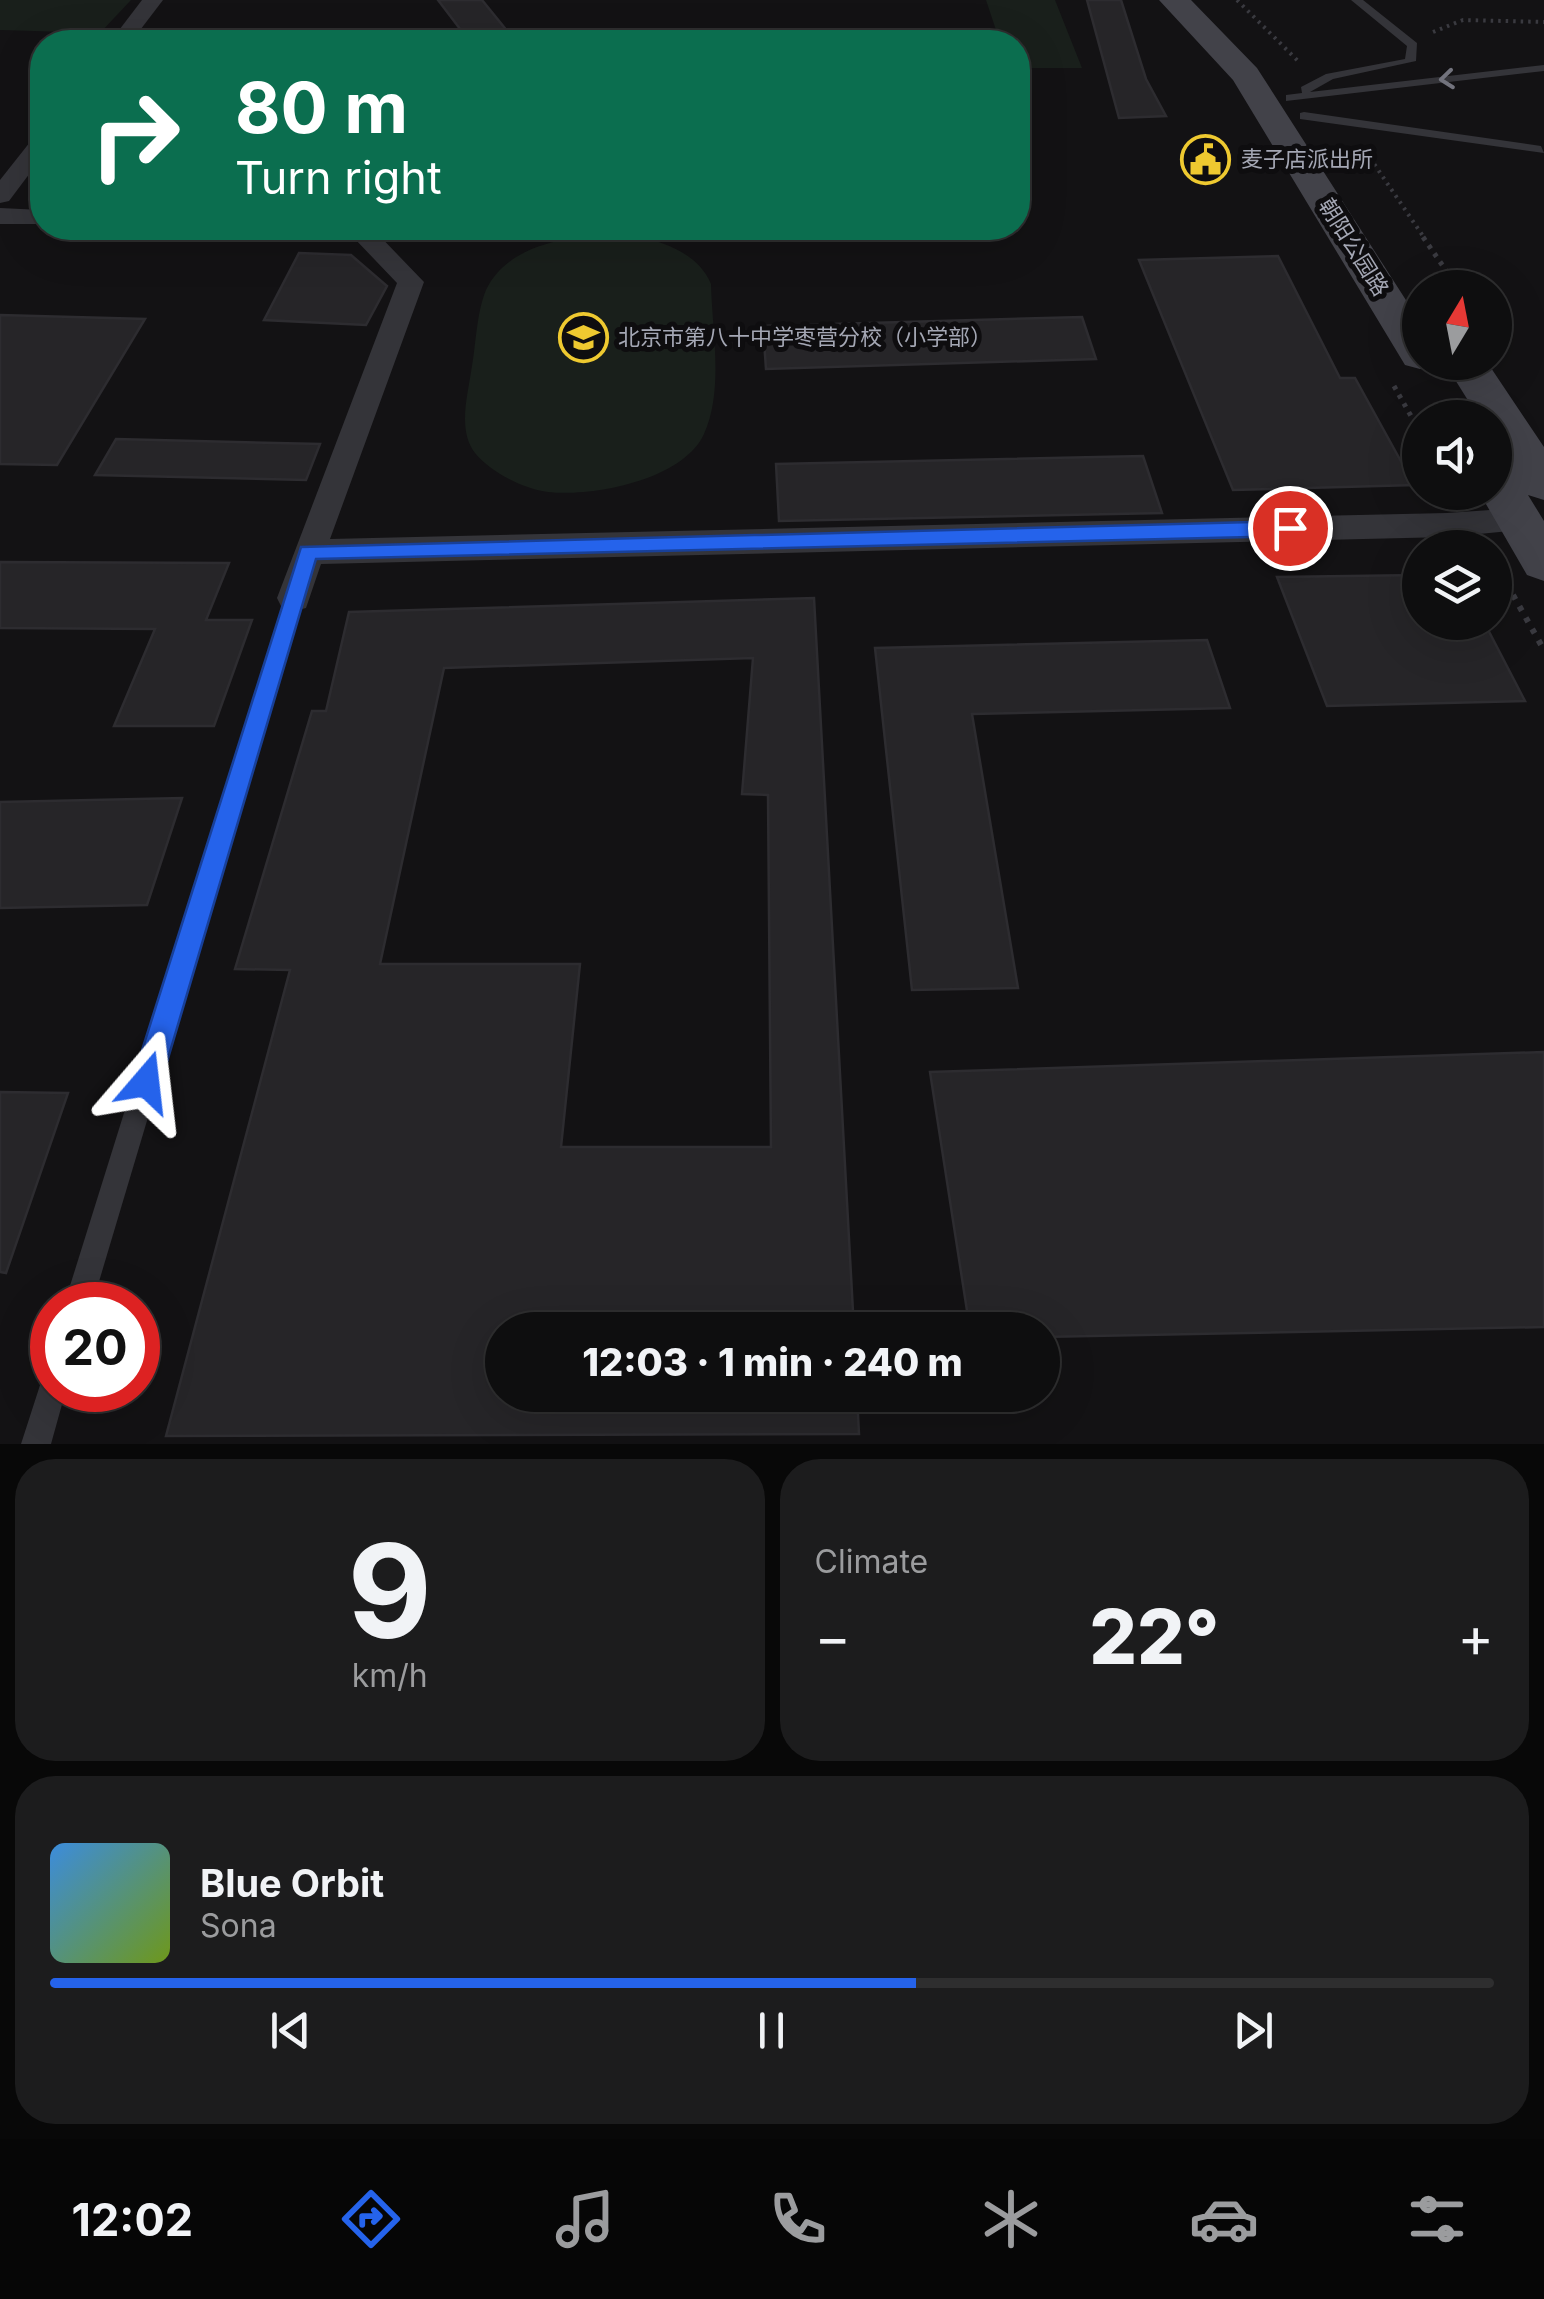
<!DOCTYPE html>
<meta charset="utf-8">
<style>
body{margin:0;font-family:Inter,"Noto Sans SC",sans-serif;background:#1c1c1d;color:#f1f3f6;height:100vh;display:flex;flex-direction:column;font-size:38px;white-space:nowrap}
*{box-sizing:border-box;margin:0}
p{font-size:32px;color:#9b9c9e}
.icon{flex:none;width:55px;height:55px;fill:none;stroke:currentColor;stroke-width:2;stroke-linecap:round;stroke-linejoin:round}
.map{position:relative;height:1444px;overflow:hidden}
.drawer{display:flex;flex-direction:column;gap:15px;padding:15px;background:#080808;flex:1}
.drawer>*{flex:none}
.hud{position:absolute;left:30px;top:30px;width:1000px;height:210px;border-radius:40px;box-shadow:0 10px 40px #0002,0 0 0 2px #2e2e2f;background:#0b6e4f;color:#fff;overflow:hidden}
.needle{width:65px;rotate:10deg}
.tools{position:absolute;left:1402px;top:270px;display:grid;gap:20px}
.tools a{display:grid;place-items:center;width:110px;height:110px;border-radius:50%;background:#0e0e0f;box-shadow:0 10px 40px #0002,0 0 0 2px #2e2e2f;font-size:50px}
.speed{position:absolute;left:30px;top:1282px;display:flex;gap:20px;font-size:50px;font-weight:700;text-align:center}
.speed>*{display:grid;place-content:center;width:130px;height:130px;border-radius:50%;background:#0e0e0f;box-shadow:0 10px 40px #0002,0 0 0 2px #2e2e2f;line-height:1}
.speed .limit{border:15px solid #d22;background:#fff;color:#111}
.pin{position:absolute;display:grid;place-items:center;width:85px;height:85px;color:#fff;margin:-42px;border:5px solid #fff;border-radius:50%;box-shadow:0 2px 10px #0007}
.me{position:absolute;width:110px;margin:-55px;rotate:17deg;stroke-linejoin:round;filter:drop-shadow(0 0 8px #0008)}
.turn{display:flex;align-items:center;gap:35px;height:210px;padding:0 40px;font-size:45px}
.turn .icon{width:130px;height:130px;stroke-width:2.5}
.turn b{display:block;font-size:70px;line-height:85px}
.big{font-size:75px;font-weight:800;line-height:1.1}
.drawer .card{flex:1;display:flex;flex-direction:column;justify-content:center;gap:15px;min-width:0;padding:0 35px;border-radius:40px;background:#1c1c1d}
.drawer .dial{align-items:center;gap:0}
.dial b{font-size:130px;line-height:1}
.song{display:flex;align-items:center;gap:30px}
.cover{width:120px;height:120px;border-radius:15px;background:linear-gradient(135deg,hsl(210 70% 55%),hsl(80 70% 35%))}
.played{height:10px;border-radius:5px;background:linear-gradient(90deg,#2563eb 60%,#2e2e2f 60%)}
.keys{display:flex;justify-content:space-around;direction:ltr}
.heat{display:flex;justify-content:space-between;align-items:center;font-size:55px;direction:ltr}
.drawer .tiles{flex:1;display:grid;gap:15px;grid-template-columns:1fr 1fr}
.card:last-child{grid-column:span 2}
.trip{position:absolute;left:485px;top:1312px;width:575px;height:100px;border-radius:50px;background:#0e0e0f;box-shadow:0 10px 40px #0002,0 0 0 2px #2e2e2f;font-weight:800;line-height:100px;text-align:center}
.tabs{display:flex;height:160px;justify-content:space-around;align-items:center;background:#060606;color:#9b9c9e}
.tabs .icon{width:70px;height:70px}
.tabs .current{color:#2563eb}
.tabs b{font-size:45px;color:#f1f3f6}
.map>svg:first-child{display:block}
.green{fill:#191f1b}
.building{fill:#262528;stroke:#2d2c30;stroke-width:2.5;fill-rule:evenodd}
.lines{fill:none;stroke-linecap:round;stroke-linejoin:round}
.path-far2{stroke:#3a3a40;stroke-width:4;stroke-dasharray:2.5 5;stroke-linecap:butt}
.path-far1{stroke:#3a3a40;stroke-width:5;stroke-dasharray:4 6;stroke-linecap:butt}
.path{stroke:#3a3a40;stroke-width:6;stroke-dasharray:5 8;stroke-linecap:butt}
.lane{fill:#343439;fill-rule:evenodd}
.street{fill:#343439;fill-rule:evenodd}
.secondary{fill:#424249;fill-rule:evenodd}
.oneway{stroke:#72737d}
.route{fill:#2563eb;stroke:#184099;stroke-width:2.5}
.labels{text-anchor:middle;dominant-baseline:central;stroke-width:10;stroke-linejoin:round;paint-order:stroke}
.far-poi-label{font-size:22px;fill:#a4a7b4;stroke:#0e0d0f;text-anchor:start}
.far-street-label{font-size:22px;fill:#a4a7b4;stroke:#0e0d0f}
</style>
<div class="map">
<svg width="1544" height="1444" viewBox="0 0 1544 1444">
<rect width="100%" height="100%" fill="#131214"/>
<!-- green -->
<g class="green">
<polygon points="0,0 131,0 100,33 0,30"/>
<polygon points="986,0 1055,0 1082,68 1018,68 1018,42 1000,42"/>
<path d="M635,234c31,10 63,19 76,50 1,47 13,106 -7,150 -21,46 -111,63 -156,58 -24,-3 -58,-20 -73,-39 -17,-22 -8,-55 -4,-81 5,-25 5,-58 15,-82 24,-52 101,-56 149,-56z"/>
</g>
<!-- building -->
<g class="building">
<polygon points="438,0 482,0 516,42 470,42"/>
<polygon points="1087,0 1121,0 1146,79 1166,116 1119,118"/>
<polygon points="299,253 351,255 387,286 366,325 264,320"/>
<polygon points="1278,256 1340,378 1355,378 1414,485 1233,490 1139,260"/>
<polygon points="0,315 145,319 57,465 0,464"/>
<polygon points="1082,317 1096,359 766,369 763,326"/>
<polygon points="116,439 320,444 306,480 95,475"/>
<polygon points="1143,456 1162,513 779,521 776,464"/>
<polygon points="0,562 229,563 206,620 252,620 214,726 114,726 155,629 0,628"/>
<polygon points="1420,575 1420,622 1484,622 1525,701 1327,706 1277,577"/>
<path d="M814,598l40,732h-352v65h355l2,39 -693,2 124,-466 -55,-1 77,-258h14l23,-99zM753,658l-11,136 26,1 3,352h-210l19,-183h-200l64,-296z"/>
<polygon points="1207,640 1230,708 972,714 1018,988 912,990 875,648"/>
<polygon points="182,798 147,905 0,908 0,802"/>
<polygon points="1544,1052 1544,1327 1042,1337 1042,1330 970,1330 930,1072"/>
<polygon points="0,1092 68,1093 6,1273 0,1272"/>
</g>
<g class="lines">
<!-- path-far2 -->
<g class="path-far2">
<polyline points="1237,0 1299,62"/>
<polyline points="1433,32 1463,20 1544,22"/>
<polyline points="1366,152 1425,239"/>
</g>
<!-- path-far1 -->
<g class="path-far1">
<polyline points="1423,237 1458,288"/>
<polyline points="1394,386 1420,432"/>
</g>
<!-- path -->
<polyline class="path" points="1513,595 1544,650"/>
<!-- lane -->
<g class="lane">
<polygon points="1351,0 1363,0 1417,43 1416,61 1333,79 1310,92 1544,65 1544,71 1286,101 1286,95 1302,93 1301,87 1326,74 1405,59 1407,46"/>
<polygon points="1304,112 1541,146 1544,153 1300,119 1300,113"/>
<polygon points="294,591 303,598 92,1305 64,1305 285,598"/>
<polygon points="52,1375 52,1390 66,1390 51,1444 21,1444 42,1379"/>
</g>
<!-- street -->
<g class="street">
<polygon points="142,0 163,0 131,42 110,42"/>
<polygon points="42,135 42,157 9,201 0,203 0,180 34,137"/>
<polygon points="0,208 42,210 42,224 0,224"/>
<polygon points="260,228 372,228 424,282 330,539 1447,513 1519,508 1531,511 1535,520 1531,529 1447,537 321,564 306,608 294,611 282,608 277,598 397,283 354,238 273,236"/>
</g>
<!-- secondary -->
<g class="secondary">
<polygon points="1159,0 1191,0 1257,68 1420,322 1420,362 1435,365 1420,369 1405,365 1233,80"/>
<polygon points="1444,362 1487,362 1544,447 1544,500 1528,495 1544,521 1544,581 1527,575 1479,492 1495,492 1495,463 1511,468 1495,443 1495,418 1479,418"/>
</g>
</g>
<!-- one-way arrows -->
<defs><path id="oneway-chevron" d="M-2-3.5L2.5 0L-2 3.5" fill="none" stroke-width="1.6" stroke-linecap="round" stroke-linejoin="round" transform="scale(2.5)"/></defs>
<use class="oneway" href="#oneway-chevron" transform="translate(1447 79) rotate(174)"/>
<!-- route -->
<polygon class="route" points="1290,521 1300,528 1290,536 316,559 161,1082 156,1092 146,1096 137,1092 132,1082 301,547"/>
<!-- icons -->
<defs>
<symbol id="civic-ring" viewBox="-11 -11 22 22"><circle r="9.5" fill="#0e0d0f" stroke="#eec930" stroke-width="1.5"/><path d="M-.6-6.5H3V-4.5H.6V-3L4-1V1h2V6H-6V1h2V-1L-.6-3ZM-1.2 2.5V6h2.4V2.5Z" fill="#eec930"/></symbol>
<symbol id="school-ring" viewBox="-11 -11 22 22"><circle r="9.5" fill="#0e0d0f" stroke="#eec930" stroke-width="1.5"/><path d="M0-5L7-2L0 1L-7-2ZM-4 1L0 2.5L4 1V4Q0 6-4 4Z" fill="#eec930"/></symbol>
</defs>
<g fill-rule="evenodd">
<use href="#civic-ring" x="1178" y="132" width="55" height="55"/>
<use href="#school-ring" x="556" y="310" width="55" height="55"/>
</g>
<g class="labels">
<!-- far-poi labels -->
<g class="far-poi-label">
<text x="1241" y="159">麦子店派出所</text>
<text x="618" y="337">北京市第八十中学枣营分校（小学部）</text>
</g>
<!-- far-street labels -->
<g class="far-street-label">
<text transform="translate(1354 247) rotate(58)">朝阳公园路</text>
</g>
</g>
</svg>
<div class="tools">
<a><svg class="needle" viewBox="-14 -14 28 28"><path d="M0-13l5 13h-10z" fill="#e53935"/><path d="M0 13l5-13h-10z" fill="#9b9c9e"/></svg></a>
<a><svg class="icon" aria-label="sound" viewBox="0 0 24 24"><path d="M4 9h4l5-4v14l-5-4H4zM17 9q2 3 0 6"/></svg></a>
<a><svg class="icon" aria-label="layers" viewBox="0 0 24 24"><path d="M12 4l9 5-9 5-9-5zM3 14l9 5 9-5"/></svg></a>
</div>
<div class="speed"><div class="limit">20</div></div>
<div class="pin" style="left:1290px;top:528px;background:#d93025"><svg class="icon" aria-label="arrive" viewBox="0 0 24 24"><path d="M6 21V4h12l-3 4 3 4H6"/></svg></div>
<svg class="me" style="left:146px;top:1082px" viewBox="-20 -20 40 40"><path d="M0-17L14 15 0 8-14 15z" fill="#2563eb" stroke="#fff" stroke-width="4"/></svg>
<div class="trip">12:03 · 1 min · 240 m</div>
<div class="hud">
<div class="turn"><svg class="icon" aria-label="right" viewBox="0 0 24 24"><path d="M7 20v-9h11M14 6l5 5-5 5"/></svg><div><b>80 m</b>Turn right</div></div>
</div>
</div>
<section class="drawer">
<div class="tiles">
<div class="card dial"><b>9</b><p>km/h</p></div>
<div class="card"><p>Climate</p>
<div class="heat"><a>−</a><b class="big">22°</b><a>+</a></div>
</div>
<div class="card">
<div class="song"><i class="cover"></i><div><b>Blue Orbit</b><p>Sona</p></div></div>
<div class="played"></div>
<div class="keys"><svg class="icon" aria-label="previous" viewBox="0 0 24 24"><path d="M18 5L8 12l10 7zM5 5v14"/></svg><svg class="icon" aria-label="pause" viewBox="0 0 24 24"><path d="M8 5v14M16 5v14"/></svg><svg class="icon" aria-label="next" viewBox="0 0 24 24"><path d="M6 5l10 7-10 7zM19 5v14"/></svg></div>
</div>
</div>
</section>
<nav class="tabs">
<b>12:02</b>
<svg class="icon current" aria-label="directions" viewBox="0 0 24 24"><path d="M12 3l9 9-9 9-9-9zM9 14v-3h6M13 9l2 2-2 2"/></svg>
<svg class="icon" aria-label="music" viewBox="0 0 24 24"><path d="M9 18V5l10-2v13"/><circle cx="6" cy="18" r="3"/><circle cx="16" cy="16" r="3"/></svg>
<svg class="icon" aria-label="phone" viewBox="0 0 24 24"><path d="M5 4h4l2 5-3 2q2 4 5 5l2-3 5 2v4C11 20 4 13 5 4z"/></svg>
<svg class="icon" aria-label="climate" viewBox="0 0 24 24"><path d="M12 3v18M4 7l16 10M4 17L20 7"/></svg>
<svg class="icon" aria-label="car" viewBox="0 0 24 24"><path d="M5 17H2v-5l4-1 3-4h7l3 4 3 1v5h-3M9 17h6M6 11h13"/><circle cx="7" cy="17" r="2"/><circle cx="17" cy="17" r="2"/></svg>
<svg class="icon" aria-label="filters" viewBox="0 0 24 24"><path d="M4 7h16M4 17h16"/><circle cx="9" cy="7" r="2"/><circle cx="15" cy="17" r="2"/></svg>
</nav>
